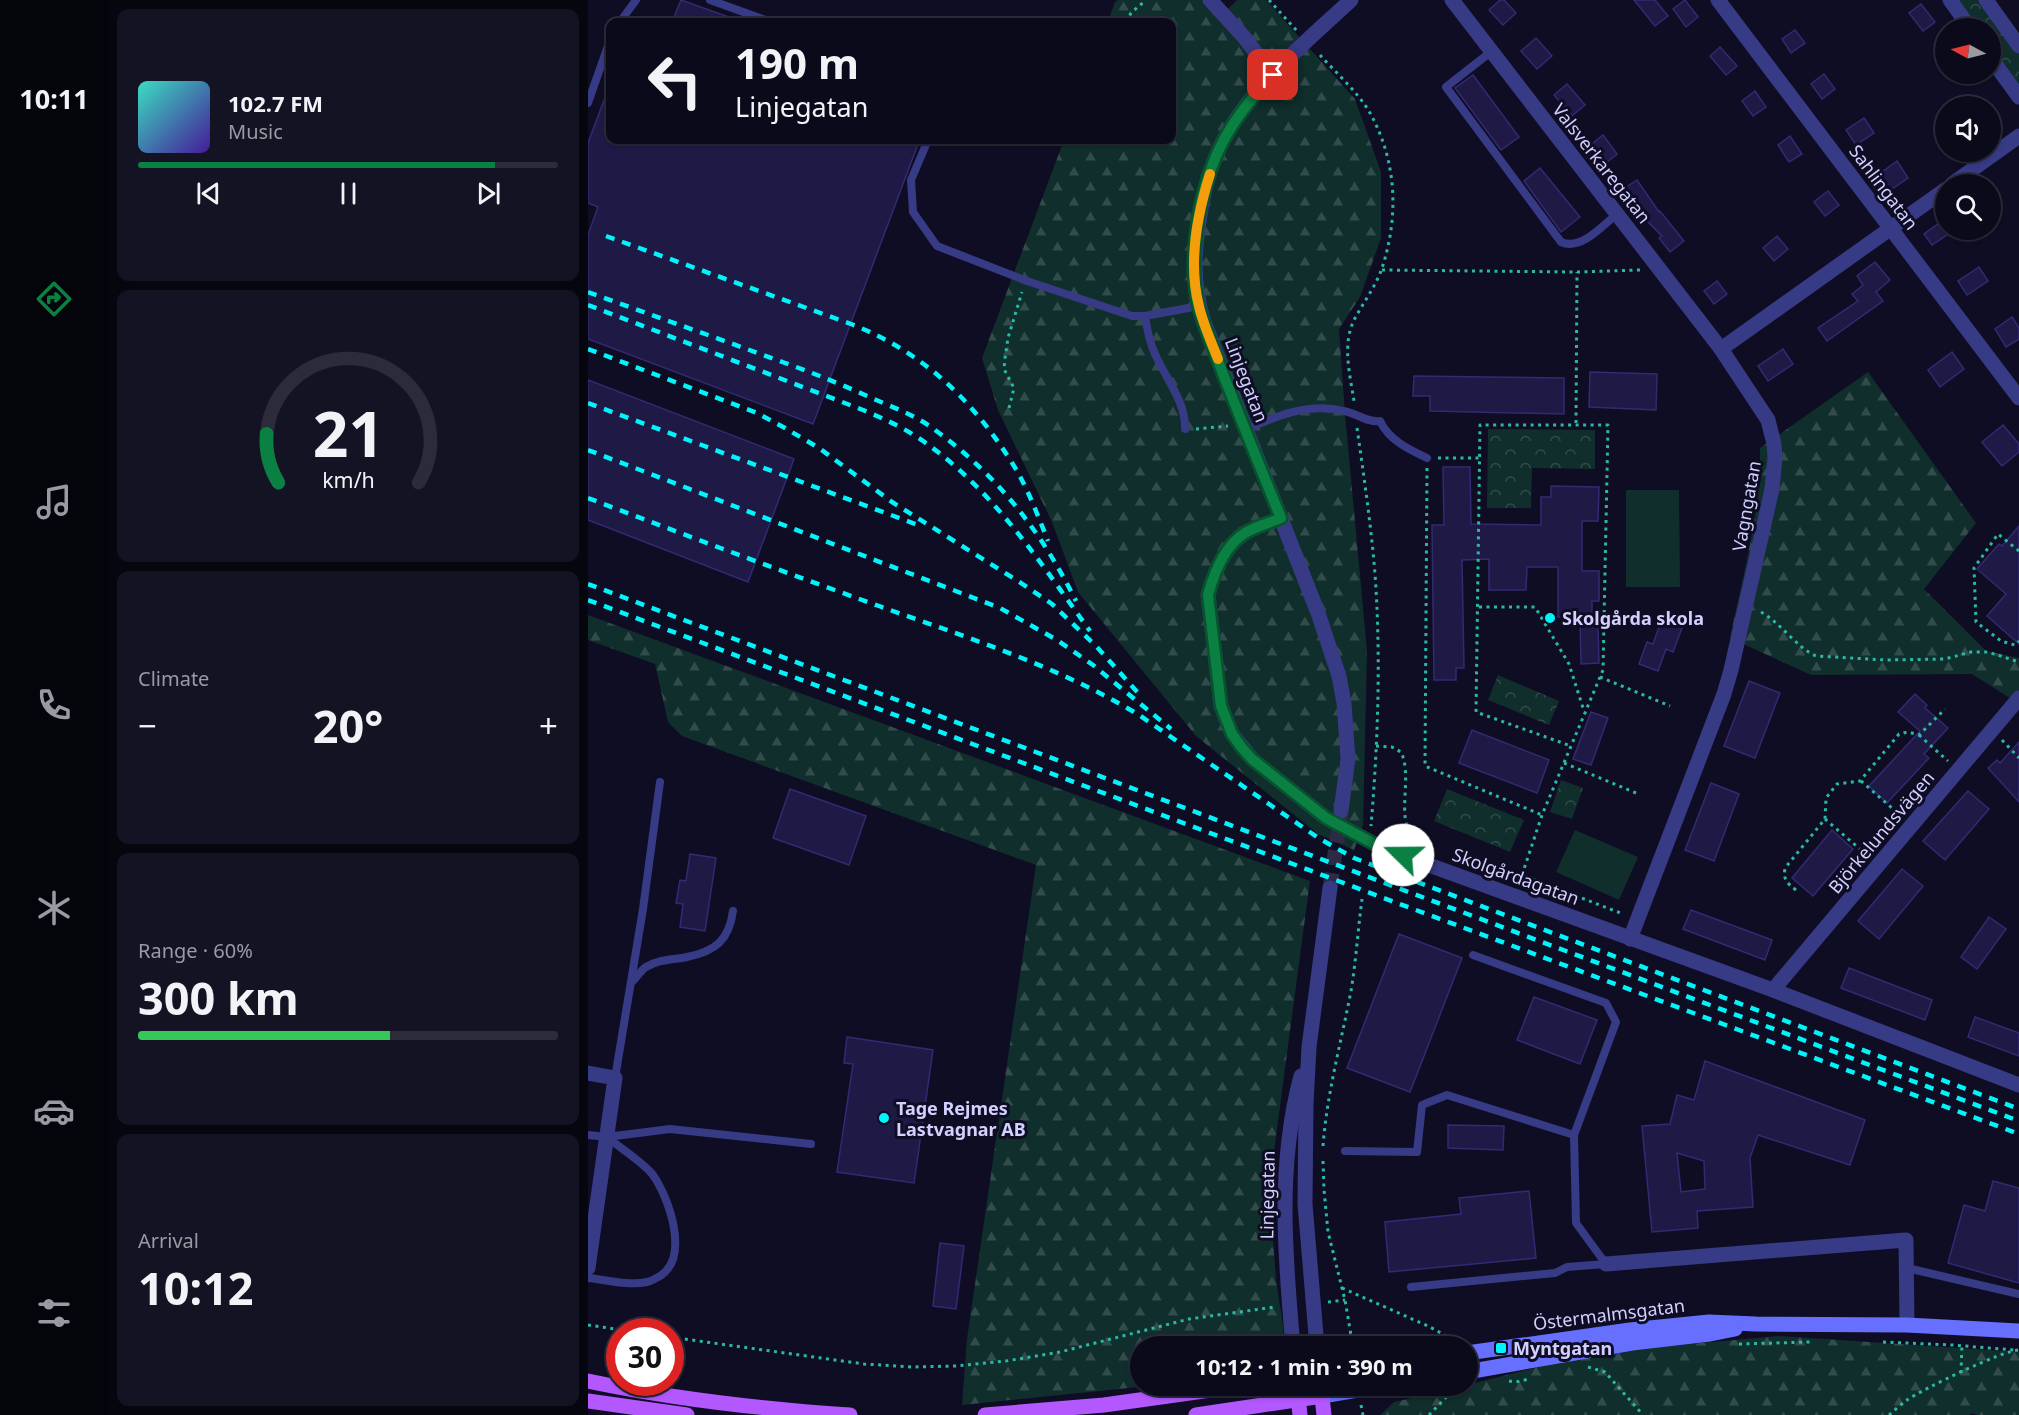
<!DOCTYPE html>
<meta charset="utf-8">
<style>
body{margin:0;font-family:"Noto Sans",sans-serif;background:#141324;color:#f1f3f6;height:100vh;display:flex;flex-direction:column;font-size:22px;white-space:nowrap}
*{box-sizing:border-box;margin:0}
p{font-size:20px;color:#9a9aa3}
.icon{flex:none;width:33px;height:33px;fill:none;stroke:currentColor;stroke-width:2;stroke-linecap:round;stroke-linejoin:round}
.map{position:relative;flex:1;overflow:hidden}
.details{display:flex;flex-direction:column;gap:9px;padding:9px;background:#06060f;width:480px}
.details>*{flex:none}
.guide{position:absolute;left:18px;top:18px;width:570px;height:126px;border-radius:12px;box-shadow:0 2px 4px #0004,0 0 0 2px #2b2b3a;background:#0b0a1b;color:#f1f3f6;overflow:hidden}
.needle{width:39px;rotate:277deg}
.controls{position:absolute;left:1347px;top:18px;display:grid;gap:12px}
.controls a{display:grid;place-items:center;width:66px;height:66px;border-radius:50%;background:#0b0a1b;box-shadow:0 2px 4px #0004,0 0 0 2px #2b2b3a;font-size:30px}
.speed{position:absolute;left:18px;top:1318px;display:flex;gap:12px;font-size:30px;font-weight:700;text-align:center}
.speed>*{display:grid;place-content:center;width:78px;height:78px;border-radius:50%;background:#0b0a1b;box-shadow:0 2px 4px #0004,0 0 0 2px #2b2b3a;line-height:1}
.speed .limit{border:9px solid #d22;background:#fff;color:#111}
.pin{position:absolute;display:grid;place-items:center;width:51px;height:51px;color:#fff;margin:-26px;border-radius:12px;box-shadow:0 3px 9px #0006}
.me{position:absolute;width:66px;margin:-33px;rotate:292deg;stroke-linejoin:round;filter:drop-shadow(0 0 4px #0008)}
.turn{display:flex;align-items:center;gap:21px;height:126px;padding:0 30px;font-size:27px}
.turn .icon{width:78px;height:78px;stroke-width:2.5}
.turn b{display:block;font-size:42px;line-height:51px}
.big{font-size:45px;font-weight:700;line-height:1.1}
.details .card{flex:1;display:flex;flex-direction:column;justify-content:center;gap:9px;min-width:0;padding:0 21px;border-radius:12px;background:#141324}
.details .dial{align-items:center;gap:0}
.dial svg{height:156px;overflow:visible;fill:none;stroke:#2b2b3a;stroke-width:7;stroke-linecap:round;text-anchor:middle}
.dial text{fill:#f1f3f6;stroke:none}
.song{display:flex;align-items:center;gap:18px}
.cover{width:72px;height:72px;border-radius:9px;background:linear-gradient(135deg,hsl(170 70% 55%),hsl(260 70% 35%))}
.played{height:6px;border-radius:3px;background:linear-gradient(90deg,#0b8043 85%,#2b2b3a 85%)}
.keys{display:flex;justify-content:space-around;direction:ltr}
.heat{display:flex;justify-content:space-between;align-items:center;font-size:33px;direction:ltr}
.charge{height:9px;border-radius:4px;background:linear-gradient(90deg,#34c759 60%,#2b2b3a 0)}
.trip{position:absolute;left:542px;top:1336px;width:348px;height:60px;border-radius:30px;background:#0b0a1b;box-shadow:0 2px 4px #0004,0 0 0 2px #2b2b3a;font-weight:700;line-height:60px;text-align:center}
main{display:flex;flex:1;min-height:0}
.tabs{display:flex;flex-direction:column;width:108px;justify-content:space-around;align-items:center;background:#04040b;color:#9a9aa3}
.tabs .icon{width:42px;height:42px}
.tabs .current{color:#0b8043}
.tabs b{font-size:27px;color:#f1f3f6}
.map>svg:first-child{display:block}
.forest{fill:url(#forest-firs)}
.park{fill:url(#park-crowns)}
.garden{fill:#102e2b}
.building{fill:#1e1945;stroke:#322a72;stroke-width:1.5;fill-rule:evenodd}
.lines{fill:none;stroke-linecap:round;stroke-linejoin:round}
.tertiary-tunnel{stroke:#2c2a45;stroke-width:15;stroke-dasharray:15 8;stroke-linecap:butt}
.path{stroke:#2ab9a5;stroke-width:3;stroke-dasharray:3 4.5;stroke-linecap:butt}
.service{stroke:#373a84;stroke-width:8}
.minor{stroke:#373a84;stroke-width:15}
.tertiary{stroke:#373a84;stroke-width:15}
.secondary{stroke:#676fff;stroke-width:15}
.primary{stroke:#b357ff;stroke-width:15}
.rail{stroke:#00f5fb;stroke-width:4.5;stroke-dasharray:9 8;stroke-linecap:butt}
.route-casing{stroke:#07532c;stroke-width:15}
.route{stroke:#0b8043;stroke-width:10}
.slow{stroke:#f59e0b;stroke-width:10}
.poi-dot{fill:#00f5fb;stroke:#0f0d24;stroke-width:2}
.labels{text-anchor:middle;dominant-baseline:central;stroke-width:6;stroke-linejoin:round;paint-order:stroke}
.street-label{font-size:18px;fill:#d2d0ff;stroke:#0f0d24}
.poi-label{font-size:18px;font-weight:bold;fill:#d2d0ff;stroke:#0f0d24;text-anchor:start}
</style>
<main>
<nav class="tabs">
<b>10:11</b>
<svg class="icon current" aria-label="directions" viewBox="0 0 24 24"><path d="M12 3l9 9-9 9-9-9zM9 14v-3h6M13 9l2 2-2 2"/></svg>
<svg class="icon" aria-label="music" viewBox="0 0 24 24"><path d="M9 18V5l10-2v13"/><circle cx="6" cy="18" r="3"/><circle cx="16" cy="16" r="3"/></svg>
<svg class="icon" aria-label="phone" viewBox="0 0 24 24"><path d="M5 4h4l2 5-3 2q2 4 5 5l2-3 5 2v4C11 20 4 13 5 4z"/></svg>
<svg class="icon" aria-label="climate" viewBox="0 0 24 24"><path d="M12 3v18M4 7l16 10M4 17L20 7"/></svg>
<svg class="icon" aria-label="car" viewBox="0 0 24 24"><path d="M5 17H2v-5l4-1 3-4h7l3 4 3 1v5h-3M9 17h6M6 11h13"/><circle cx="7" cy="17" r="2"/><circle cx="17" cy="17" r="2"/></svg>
<svg class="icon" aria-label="filters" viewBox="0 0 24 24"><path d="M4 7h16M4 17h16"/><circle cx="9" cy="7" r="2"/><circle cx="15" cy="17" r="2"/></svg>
</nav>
<section class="details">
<div class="card">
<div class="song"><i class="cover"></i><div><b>102.7 FM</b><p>Music</p></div></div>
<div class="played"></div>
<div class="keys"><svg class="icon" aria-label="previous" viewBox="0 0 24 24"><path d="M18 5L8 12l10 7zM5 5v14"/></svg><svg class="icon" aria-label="pause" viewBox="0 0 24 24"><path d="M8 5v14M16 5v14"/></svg><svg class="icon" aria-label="next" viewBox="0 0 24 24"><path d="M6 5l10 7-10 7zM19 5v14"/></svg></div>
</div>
<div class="card dial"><svg viewBox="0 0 100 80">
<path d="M14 69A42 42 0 1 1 86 69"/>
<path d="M14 69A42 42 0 0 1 8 44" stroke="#0b8043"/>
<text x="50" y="56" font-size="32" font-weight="700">21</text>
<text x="50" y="72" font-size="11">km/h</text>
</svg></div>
<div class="card"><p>Climate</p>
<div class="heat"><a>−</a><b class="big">20°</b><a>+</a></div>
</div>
<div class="card"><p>Range · 60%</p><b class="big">300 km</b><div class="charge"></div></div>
<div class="card"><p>Arrival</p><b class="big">10:12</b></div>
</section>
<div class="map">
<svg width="1431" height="1415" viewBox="0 0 1431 1415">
<defs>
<pattern id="forest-firs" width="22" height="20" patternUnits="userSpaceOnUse" patternTransform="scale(1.5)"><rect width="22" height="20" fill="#102e2b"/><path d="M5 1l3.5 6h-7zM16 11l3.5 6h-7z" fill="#324b4b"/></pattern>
<pattern id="park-crowns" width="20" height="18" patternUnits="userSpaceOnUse" patternTransform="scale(1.5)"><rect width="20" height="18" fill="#102e2b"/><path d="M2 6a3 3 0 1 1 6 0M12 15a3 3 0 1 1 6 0" fill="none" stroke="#324b4b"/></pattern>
</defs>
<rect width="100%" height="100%" fill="#0f0d24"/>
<!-- forest -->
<g class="forest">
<polygon points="530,0 618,0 633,16 649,0 678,0 767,99 793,172 793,238 772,297 751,329 757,414 779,651 775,826 766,850 730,834 608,736 490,592 464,522 410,410 394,358 476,140 584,140 584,22 520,22 527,2"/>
<path d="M1280,372l108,151 -52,66 62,62 33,7v35l-6,7 -41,-26 -161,1 -81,-37c13,-63 31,-126 30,-190z"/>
<polygon points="0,615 722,881 684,1166 684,1225 688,1280 695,1325 696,1347 552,1347 552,1386 560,1386 374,1405 379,1339 448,865 94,736 80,722 67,664 0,640"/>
<polygon points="1191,1336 1431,1352 1431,1415 1390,1415 1383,1413 1382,1415 792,1415 806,1402 879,1386 879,1385 950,1367 1046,1349"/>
</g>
<!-- park -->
<g class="park">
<polygon points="1357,0 1396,0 1431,48 1431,103 1403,63 1402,28 1377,28"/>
<polygon points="900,429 1007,430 1007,469 944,468 943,508 899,508"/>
<polygon points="910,675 971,701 961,725 900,700"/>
<polygon points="973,780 995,788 984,819 962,812"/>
<polygon points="859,789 936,820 922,852 846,821"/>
</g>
<!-- garden -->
<g class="garden">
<polygon points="1038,490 1091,490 1092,587 1038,587"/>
<polygon points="987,830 1050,857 1031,900 968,872"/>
</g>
<!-- building -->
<g class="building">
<polygon points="93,0 152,21 152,22 84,22"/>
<polygon points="912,0 916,0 928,13 915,25 901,10"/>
<polygon points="1046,0 1067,0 1080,16 1067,26"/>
<polygon points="1097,0 1110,17 1098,27 1085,9"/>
<polygon points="1333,4 1347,22 1335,31 1321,13"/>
<polygon points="1207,30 1217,43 1203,53 1194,39"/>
<polygon points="948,38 964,56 949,69 933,51"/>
<polygon points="1132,47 1149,66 1138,75 1122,56"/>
<polygon points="1236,74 1247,89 1234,99 1223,84"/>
<polygon points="885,75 931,137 913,150 867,88"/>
<polygon points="979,84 997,105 984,116 966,95"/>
<polygon points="21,87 22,140 317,140 330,144 225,424 0,339 0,235 10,207 0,203 0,143"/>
<polygon points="1167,91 1178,107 1165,116 1154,101"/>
<polygon points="1276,118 1286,133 1268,145 1258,130"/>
<polygon points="1015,135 1029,154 1018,163 1004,144"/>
<polygon points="1202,136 1214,154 1201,162 1190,145"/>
<polygon points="1309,161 1320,178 1301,191 1290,175"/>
<polygon points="952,168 992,217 973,232 936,181"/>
<polygon points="1049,180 1071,212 1072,211 1096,241 1082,252 1071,238 1074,236 1060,222 1037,188"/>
<polygon points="1240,191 1251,205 1237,216 1226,202"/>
<polygon points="1354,221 1358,230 1362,233 1344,245 1336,234"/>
<polygon points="1189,236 1200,249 1186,261 1175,248"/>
<polygon points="1287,262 1302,280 1288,292 1295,301 1239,341 1230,328 1270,301 1264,294 1275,285 1269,276"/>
<polygon points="1391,267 1400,281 1379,295 1370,281"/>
<polygon points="1129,281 1139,294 1126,304 1116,291"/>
<polygon points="1424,317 1431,328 1431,339 1418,347 1407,329"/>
<polygon points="1195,349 1205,364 1180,381 1170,366"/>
<polygon points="1364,352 1376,369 1352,387 1340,370"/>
<polygon points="1002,372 1069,374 1068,410 1001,407"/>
<polygon points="826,376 976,378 976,414 842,411 842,396 825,396"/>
<polygon points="0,380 206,459 160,582 0,520"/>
<polygon points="1415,425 1431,444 1431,452 1414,466 1394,442"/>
<polygon points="855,467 882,467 883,524 953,525 953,497 963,497 963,486 1011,487 1010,521 994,521 994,571 1011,571 1011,601 1004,601 1004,626 1010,626 1011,663 993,664 992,617 970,617 970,567 939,567 938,590 901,590 901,559 874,560 876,668 868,668 868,680 846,680 844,525 856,525"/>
<polygon points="1431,526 1431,644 1399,616 1418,594 1389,569 1411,544 1414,546"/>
<polygon points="1077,610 1098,617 1085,652 1078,649 1070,671 1051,664 1059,642 1065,644"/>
<polygon points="1161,681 1192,693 1167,758 1136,746"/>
<polygon points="1327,694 1339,705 1337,708 1360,728 1336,754 1341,758 1299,803 1281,786 1332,731 1310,712"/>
<polygon points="1003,712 1020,718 1003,765 985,759"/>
<polygon points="884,730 961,760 949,793 871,763"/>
<polygon points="1431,742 1431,802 1400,768 1409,760 1412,763"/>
<polygon points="1123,783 1151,794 1126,861 1097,850"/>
<polygon points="202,789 278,816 261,865 185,838"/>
<polygon points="1380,791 1401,809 1357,860 1335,841"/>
<polygon points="1244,830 1265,849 1225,896 1204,878"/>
<polygon points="102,854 128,858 117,931 92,927 95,904 88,903 92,880 98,881"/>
<polygon points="1314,869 1335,886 1291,939 1270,921"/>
<polygon points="1103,910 1184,940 1177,960 1095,929"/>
<polygon points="1401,917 1418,929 1389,969 1373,957"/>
<polygon points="811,934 874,958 822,1092 759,1068"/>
<polygon points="1261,968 1344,1000 1337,1020 1253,988"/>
<polygon points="946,997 1009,1020 992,1064 929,1040"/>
<polygon points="1387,1017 1431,1033 1431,1056 1380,1037"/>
<polygon points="259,1037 345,1050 326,1183 249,1172 265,1064 256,1063"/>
<path d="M1117,1061l160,59 -15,45 -92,-30 -8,23 3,49 -56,4 1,17 -46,4 -10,-106 28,-2 7,-29 17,5zM1089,1153l27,8 1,28 -24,3z"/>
<polygon points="860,1125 916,1126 915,1150 860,1148"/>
<polygon points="1405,1181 1431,1188 1431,1283 1360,1263 1376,1205 1397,1211"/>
<polygon points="941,1191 948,1258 801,1272 797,1222 873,1214 871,1198"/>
<polygon points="352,1243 376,1246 368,1309 345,1306"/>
</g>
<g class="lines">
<!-- tertiary-tunnel -->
<polyline class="tertiary-tunnel" points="742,888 753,813"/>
<!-- path -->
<g class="path">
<polyline points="681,0 709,31"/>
<polyline points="538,22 543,13 558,0"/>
<path d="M732,55c16,18 38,37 50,58 27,48 29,104 12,155 -6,18 -19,35 -28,52 -12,25 -4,55 0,81"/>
<polyline points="491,141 491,140"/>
<polyline points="794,270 989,272 1052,270"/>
<polyline points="421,408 426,388 416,369 417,358 420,338 434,292"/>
<polyline points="988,423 989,272"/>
<path d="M769,428c7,49 14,97 18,146 6,83 3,168 -4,252"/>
<polyline points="608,429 640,426"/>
<polyline points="850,458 891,458"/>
<polyline points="839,468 837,766 954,815"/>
<polyline points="1431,551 1410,534 1386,568 1388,622 1413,641 1427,645 1431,641"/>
<polyline points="891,607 947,607 981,664 996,711"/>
<path d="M1173,612c19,10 37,37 55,44l70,4 59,-1 26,-7h17l31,10"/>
<polyline points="1012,677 1082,706"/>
<polyline points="1331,735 1360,761"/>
<polyline points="1414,740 1431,758"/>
<path d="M788,746l16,1 9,5c12,25 -5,64 11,84 4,5 11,8 16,11"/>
<polyline points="976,763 1048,793"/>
<polyline points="1273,781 1313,816"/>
<polyline points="1237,819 1280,856"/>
<polyline points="866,856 921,870 1035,914"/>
<polyline points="934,875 954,815 1015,670 1020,425 892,425 888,712 983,746"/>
<path d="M1208,890c-9,-7 -13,-10 -11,-22l40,-49 1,-21 11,-14 23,-3 39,-47 9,-2 11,3 26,-26"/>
<path d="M735,1146c4,-53 18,-103 28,-155 5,-30 7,-62 11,-92"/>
<polyline points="735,1161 736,1190 740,1232 757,1300 765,1347"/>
<polyline points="754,1288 840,1326 864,1339 872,1338"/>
<polyline points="740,1302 757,1300"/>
<polyline points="0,1325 48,1332"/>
<polyline points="82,1337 276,1364 325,1367 368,1366 418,1361 472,1352 601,1319 687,1307"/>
<polyline points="1295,1342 1364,1345 1426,1350"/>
<polyline points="1151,1344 1222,1342"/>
<polyline points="1000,1367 1017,1372 1055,1415"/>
<polyline points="1373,1373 1374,1344"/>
<polyline points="921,1381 928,1382 941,1379"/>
<polyline points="773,1405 775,1415"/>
<polyline points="841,1415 867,1388"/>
<path d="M1301,1415c6,-5 12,-11 18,-15 16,-11 96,-50 112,-50"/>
</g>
<!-- service -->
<g class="service">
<polyline points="122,0 183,22"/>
<polyline points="32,22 48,0"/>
<path d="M904,51l-46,36 115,155c20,9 41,-16 56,-28"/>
<polyline points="0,103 22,40"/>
<polyline points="340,140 323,180 325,212 349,246 439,281 544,316 557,316 611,306"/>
<path d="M557,316c2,13 4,25 10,38 10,23 31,48 30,75"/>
<path d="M657,430c31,-14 64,-28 99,-19 12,2 24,12 36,10 9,19 28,28 47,37"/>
<polyline points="885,955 1018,1003 1028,1022 986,1135 988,1223 1018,1264"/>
<path d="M45,981c4,-4 8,-11 13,-14 13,-8 27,-7 41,-10 29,-6 42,-17 46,-46"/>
<polyline points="27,1078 55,909 72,782"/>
<polyline points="0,1135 19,1137 82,1129 223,1144"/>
<polyline points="757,1151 829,1152 834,1105 859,1095 986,1135"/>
<polyline points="1319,1268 1431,1294"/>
<path d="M0,1278c19,2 41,8 59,4 5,-1 9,-4 13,-6 30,-19 9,-78 -7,-101 -10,-13 -33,-27 -46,-38"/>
<polyline points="823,1287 967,1273 979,1267 1018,1264"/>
</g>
<!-- minor -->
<g class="minor">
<polyline points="622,0 656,37 685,75"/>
<polyline points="864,0 1133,349 1180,420 1186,444 1187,457 1184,489 1143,670 1136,694 1042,939"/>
<polyline points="1130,0 1431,398"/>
<polyline points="1362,0 1382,28"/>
<polyline points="1398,0 1431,46"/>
<polyline points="1402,57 1431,97"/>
<polyline points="1364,184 1431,136"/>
<polyline points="1133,349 1358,189"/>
<path d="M693,518c-12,5 -26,9 -36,15 -21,13 -31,40 -37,62l13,111 11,28 20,25 74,59 56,30 391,142 246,95"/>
<polyline points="1185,990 1431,698"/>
<polyline points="0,1073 27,1078 0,1268"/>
<polyline points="1018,1264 1318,1240 1319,1325"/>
</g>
<!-- tertiary -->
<g class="tertiary">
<path d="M753,811l7,-52 -4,-56 -5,-27 -21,-63 -114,-291c-11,-33 -11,-66 -5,-100 3,-23 8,-45 17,-66 27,-64 86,-110 135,-156"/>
<path d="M705,1347c-8,-91 -16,-182 8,-271"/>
<polyline points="729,1347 717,1204 718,1104 721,1047 742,888"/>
</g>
<!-- secondary -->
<g class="secondary">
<polyline points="879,1353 1042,1330 1121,1322 1168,1324 1319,1325 1431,1331"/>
<polyline points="879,1372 1044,1343 1122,1334 1147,1329"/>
<polyline points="734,1396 794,1386"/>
</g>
<!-- primary -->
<g class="primary">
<path d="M0,1381c86,18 174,28 262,34"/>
<polyline points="709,1386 712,1415"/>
<polyline points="733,1388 736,1415"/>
<polyline points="0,1401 99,1415"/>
<polyline points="397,1415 516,1405 651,1386"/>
<polyline points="608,1415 734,1396"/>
</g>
<!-- rail -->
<g class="rail">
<path d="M18,236l245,88c72,28 122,76 163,142 14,23 24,50 34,75"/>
<path d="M0,292c66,24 132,47 197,71 31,11 60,23 89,36 21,9 43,17 61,31 63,46 106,101 141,171"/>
<path d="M0,305l275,105c19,8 37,16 54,27 74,49 122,124 173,194"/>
<polyline points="0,349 169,413 197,428 231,448 304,502 433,583 464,604 509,647 551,694"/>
<polyline points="0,403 330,525"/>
<polyline points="0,450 412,608 469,640 505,665 583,729"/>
<path d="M0,498c97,37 193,73 291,108 89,32 179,60 260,109l181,124 34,19 665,251"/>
<polyline points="0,584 1431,1121"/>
<polyline points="0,600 809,903 1431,1134"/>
</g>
</g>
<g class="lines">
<defs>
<path id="route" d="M685,75c-18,19 -34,38 -47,61 -26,46 -39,118 -28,169 6,23 17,46 25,69 19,48 38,96 58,144 -12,5 -26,9 -36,15 -21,13 -31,40 -37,62l13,111 11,28 10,14 10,11 74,59 56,30 21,7"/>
</defs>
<!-- route casing -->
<use href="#route" class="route-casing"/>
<!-- route -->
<use href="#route" class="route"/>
<!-- slow -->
<path class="slow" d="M622,174c-13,41 -22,90 -11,132 4,18 12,35 19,53"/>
</g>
<!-- markers -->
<g class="poi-dot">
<circle cx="962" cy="618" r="6"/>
<circle cx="296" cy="1118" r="6"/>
<rect x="907" y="1342" width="12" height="12" rx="3"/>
</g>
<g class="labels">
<!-- street labels -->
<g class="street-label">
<text transform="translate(1014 163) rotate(52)">Valsverkaregatan</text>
<text transform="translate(1296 187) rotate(53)">Sahlingatan</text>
<text transform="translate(659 380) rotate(69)">Linjegatan</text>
<text transform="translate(1158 506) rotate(-80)">Vagngatan</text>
<text transform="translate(1293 832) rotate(-50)">Björkelundsvägen</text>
<text transform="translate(928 876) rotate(20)">Skolgårdagatan</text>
<text transform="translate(679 1195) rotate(-89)">Linjegatan</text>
<text transform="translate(1021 1314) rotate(-7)">Östermalmsgatan</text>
</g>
<!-- poi labels -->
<g class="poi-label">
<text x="974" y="618">Skolgårda skola</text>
<text x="308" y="1108">Tage Rejmes<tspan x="308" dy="21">Lastvagnar AB</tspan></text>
<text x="925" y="1348">Myntgatan</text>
</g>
</g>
</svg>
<div class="controls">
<a><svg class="needle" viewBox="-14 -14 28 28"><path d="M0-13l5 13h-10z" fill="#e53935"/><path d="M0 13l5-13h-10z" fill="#9a9aa3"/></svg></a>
<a><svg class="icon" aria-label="sound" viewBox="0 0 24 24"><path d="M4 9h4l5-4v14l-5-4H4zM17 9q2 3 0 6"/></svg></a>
<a><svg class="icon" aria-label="search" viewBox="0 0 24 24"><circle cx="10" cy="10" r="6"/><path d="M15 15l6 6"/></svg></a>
</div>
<div class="speed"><div class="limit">30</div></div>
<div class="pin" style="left:685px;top:75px;background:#d93025"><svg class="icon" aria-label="arrive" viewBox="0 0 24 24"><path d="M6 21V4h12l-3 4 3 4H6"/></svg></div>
<svg class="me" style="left:815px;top:855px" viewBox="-20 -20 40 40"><circle r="19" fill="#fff"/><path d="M0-13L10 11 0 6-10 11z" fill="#0b8043"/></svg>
<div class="trip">10:12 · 1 min · 390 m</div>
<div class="guide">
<div class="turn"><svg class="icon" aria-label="left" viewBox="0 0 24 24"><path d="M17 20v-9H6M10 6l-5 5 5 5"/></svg><div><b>190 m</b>Linjegatan</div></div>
</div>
</div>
</main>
